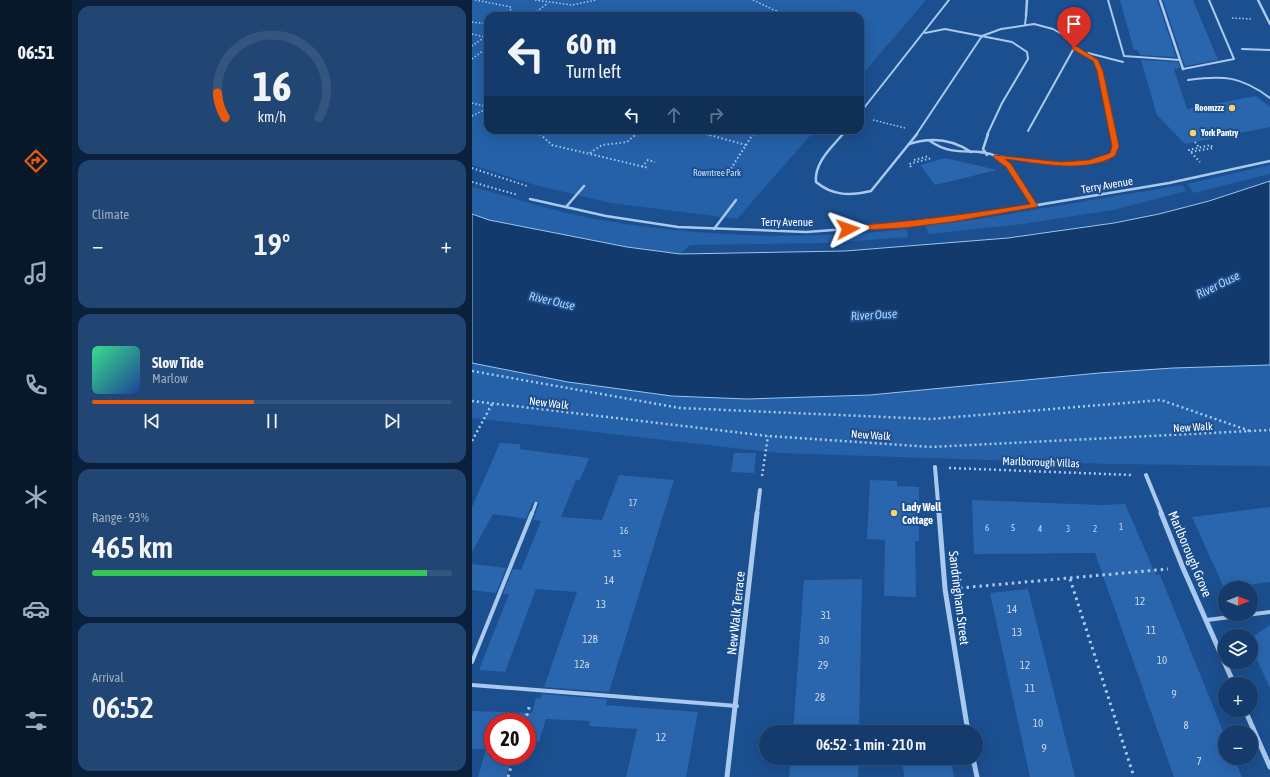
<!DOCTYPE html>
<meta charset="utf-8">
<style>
body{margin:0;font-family:"Asap Condensed",sans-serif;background:#214673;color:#f1f3f6;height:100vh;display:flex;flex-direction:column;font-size:15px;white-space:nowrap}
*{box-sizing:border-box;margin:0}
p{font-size:13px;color:#9dadc1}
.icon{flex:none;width:22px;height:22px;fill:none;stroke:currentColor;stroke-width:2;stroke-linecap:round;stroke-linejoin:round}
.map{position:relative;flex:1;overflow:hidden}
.drawer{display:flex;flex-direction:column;gap:6px;padding:6px;background:#0b203b;width:400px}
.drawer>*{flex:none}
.top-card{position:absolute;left:12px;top:12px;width:380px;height:122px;border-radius:12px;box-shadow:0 4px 16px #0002,0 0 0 1px #33557e;background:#143b6b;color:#f1f3f6;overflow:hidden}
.needle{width:26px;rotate:90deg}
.tools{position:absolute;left:746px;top:581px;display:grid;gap:8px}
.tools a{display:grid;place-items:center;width:40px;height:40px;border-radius:50%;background:#143b6b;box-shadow:0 4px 16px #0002,0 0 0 1px #33557e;font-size:20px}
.speed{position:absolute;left:12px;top:713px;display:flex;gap:8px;font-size:20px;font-weight:700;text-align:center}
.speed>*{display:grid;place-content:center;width:52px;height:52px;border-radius:50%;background:#143b6b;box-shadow:0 4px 16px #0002,0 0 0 1px #33557e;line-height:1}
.speed .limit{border:6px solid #d22;background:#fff;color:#111}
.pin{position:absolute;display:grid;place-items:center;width:34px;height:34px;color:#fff;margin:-41px -17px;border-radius:50% 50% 50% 0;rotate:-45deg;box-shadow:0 0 4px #0007}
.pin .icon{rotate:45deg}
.me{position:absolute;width:44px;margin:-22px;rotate:86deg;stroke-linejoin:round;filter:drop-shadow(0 0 3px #0008)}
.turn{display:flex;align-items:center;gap:14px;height:84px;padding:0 16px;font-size:18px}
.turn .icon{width:52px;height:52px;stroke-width:2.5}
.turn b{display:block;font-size:28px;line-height:34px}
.lanes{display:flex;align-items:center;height:38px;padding:0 16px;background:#0003;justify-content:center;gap:20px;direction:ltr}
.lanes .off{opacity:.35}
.big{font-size:30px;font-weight:600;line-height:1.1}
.drawer .card{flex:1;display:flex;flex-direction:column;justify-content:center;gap:6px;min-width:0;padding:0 14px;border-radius:12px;background:#214673}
.drawer .dial{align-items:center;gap:0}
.dial svg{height:104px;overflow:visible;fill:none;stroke:#33557e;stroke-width:7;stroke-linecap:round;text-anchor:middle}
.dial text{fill:#f1f3f6;stroke:none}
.song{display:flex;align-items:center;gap:12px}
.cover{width:48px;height:48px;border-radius:6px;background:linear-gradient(135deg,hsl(150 70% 55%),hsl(220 70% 35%))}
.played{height:4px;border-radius:2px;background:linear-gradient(90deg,#ea580c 45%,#33557e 45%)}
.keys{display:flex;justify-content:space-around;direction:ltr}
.heat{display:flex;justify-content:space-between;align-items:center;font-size:22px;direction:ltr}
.charge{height:6px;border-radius:3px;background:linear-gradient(90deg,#34c759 93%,#33557e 0)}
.trip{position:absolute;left:287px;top:725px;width:224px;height:40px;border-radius:20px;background:#143b6b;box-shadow:0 4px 16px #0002,0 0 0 1px #33557e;font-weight:600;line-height:40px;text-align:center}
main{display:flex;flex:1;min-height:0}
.tab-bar{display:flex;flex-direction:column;width:72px;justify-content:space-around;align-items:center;background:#08182b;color:#9dadc1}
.tab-bar .icon{width:28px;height:28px}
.tab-bar .active{color:#ea580c}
.tab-bar b{font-size:18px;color:#f1f3f6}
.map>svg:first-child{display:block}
.green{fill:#2461a8}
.water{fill:#123a6d;stroke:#9cc4f0}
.building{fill:#2a66ad}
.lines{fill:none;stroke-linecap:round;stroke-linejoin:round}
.path-far3{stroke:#a9c9ee;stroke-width:1.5;stroke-dasharray:1.5 2;stroke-linecap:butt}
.path-far2{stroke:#a9c9ee;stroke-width:2;stroke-dasharray:1.5 2.5;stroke-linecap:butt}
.path-far1{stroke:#a9c9ee;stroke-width:2.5;stroke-dasharray:2 3;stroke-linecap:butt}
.path{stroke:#a9c9ee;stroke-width:3;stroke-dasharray:2.5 4;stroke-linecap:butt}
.service-far3{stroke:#a9c9ee;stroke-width:2}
.service-far2{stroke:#a9c9ee;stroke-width:2.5}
.service-far1{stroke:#a9c9ee;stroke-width:3}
.service{stroke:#a9c9ee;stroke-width:4}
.minor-far2{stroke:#a9c9ee;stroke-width:2.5}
.minor-far1{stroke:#a9c9ee;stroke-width:4}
.minor{stroke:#a9c9ee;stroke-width:5}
.route{fill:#ea580c;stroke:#983908}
.poi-dot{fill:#ffd166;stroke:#1b4f8f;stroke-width:1.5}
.labels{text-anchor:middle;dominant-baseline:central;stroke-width:4;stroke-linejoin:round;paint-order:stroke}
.far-poi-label{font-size:9px;font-weight:bold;fill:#fff;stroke:#1b4f8f;text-anchor:end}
.far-park-label{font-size:9px;fill:#cfe3fa;stroke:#1b4f8f}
.number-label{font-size:9px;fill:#cad9ea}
.street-label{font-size:11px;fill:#fff;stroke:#1b4f8f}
.poi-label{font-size:11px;font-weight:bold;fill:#fff;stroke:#1b4f8f;text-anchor:start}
.near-number-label{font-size:11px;fill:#cad9ea}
.water-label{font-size:12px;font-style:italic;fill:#b5d3f5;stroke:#1b4f8f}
.near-street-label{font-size:13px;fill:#fff;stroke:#1b4f8f}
</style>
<main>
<nav class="tab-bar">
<b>06:51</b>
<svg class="icon active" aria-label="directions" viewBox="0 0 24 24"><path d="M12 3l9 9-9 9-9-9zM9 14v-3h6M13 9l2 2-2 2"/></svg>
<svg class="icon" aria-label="music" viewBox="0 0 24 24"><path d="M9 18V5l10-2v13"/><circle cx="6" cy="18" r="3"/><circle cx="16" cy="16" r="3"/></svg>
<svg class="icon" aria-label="phone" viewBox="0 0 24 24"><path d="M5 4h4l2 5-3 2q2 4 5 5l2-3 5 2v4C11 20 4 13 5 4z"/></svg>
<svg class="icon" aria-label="climate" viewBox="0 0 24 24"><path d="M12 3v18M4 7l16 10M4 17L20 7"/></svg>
<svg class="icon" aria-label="car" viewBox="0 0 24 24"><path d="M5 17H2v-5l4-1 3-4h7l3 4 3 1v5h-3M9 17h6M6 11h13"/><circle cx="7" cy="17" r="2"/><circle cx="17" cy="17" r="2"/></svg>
<svg class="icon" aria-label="filters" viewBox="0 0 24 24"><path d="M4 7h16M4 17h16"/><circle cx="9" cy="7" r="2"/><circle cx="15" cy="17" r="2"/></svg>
</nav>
<section class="drawer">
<div class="card dial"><svg viewBox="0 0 100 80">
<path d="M14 69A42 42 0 1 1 86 69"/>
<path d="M14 69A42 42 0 0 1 8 50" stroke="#ea580c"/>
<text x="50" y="56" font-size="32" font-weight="700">16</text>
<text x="50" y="72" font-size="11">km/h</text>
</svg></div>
<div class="card"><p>Climate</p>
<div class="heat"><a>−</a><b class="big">19°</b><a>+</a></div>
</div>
<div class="card">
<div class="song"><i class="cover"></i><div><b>Slow Tide</b><p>Marlow</p></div></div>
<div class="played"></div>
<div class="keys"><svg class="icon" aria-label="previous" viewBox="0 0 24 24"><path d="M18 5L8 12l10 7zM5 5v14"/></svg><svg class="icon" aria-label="pause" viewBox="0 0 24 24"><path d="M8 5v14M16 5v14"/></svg><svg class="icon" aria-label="next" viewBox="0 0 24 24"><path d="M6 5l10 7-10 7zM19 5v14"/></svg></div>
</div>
<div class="card"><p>Range · 93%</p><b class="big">465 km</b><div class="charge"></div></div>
<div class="card"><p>Arrival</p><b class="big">06:52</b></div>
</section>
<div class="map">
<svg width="798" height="777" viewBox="0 0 798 777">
<rect width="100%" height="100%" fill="#1b4f8f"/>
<!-- green -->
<g class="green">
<polygon points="0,0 454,0 388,77 388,16 16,16 16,130 343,130 265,219 139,203 63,185 0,165"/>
<polygon points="798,165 798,174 722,193 715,184"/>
<polygon points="710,185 715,191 641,210 551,224 457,234 453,226 507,219"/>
<path d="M0,187c36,9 72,21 108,29 107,21 218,25 327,13l1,8 -81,6 -137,2 -10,9 -53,-7 -138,-27 -17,-6z"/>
<polygon points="0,363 96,382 200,396 275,399 398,395 627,373 701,368 798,365 798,466 640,464 306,453 0,418"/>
</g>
<!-- water -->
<polygon class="water" points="798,181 798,365 701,368 627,373 398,395 275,399 200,396 96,382 0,363 0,214 17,220 155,247 208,254 373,251 536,238 642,223 687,214 737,201"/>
<!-- building -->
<g class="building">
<polygon points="648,0 685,0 704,57 668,55 666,50 662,50"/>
<polygon points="691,0 721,0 746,60 713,66"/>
<polygon points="669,60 706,62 708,68 702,69 715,109 784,96 798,107 798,127 713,144 685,115"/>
<polygon points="473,158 525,170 463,185 448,165"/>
<polygon points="28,443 49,444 47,449 117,458 108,480 104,480 89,517 130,520 147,475 202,480 137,692 72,687 105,592 64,589 33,672 7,670 37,594 31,594 41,569 49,570 69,521 61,520 67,504 65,500 61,502 54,519 21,514 0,552 0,507"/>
<polygon points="262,453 284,453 282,473 259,472"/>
<polygon points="398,480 425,481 425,486 447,487 447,541 443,541 444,597 412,596 413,540 395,539"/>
<polygon points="500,500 629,505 653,504 684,575 688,575 753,736 753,758 762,758 770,777 702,777 623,553 502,554"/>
<polygon points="798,507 798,582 752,588 720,517"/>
<polygon points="0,564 34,568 24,593 0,590"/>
<polygon points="390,579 387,732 321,732 332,580"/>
<polygon points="556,589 603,777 558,777 518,593"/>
<polygon points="798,625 798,688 779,647 779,638"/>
<polygon points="70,694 135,699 134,705 226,712 214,777 154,777 165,729 117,726 118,721 74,719 67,742 55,741 55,722 21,722 21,756 40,756 34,777 6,777 14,749 0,749 0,711 60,713 64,698 68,699"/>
<polygon points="319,758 387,758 386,777 317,777"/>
<polygon points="430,758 479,758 482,777 432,777"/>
</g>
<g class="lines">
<!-- path-far3 -->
<g class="path-far3">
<polyline points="3,0 39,7 38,12 42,14 39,16"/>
<polyline points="63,0 100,5 124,0"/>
<polyline points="281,0 304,11 302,16"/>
<polyline points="304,11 317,16"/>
<polyline points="59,16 76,3"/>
<polyline points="760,18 781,19"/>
<polyline points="0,22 16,24"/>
<polyline points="0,34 13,37 0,46"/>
<polyline points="0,59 16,47"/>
<polyline points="0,103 16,107"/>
<polyline points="0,116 16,108"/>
<polyline points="401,120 433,128"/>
<polyline points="63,130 69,135"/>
<polyline points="219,130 238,135"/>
<polyline points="163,135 169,130"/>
<polyline points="281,135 284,130"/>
</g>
<!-- path-far2 -->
<g class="path-far2">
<polyline points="68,134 80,145 177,168"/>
<polyline points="234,134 274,145 258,170"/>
<polyline points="723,142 727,147"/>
<polyline points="274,145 281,134"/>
<polyline points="719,152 741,148 739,145 717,150 728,162"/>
<polyline points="118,153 130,145 155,142 164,134"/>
<polyline points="442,160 457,156"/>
<polyline points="170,167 176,160 183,162"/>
<polyline points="439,167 437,164 460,158"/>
<polyline points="0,168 55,186"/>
<polyline points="0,182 46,195"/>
</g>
<!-- path-far1 -->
<g class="path-far1">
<polyline points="0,371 208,408 459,419 689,400 778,431"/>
<polyline points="0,401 296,436 460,447 798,430"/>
<polyline points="0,441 20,404"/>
<polyline points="477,468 660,475"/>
<polyline points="290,476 296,436"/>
</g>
<!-- path -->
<g class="path">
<polyline points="598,579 662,777"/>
<polyline points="488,588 696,569"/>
<polyline points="53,722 58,704"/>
<polyline points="36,777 42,756"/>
</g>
<!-- service-far3 -->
<g class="service-far3">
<polyline points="636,0 652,56 708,60"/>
<polyline points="553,25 554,16"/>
<polyline points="453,33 473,29 540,42 555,52 556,59 530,103 515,135"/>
<polyline points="602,48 623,60 628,71 641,135"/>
<polyline points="770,49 798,50"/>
<polyline points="616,53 651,62"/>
<polyline points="711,69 762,59 737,0"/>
<path d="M716,80c35,-5 53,-4 82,18"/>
<polyline points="388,113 477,0"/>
<polyline points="370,135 374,130"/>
<polyline points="444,135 510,36 529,29 562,24 581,29 602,41 602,48 556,131"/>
</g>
<!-- service-far2 -->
<g class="service-far2">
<path d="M371,134c-12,14 -29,29 -27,48 17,14 34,14 55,9l46,-57"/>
<path d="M458,141c26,18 44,5 66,15 15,7 29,35 38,49"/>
<path d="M437,144c22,-7 43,-5 62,8"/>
<polyline points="515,155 511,149 516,134"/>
<path d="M525,156c39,6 79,15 116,-2l2,-8 -2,-12"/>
<polyline points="58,199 134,216 206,227 334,232 431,225 494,217 697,183 798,161"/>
<polyline points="94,207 112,186"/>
<polyline points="242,229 264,200"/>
</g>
<!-- service-far1 -->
<polyline class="service-far1" points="60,514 64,503"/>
<!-- service -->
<g class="service">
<polyline points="735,620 798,612"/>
<polyline points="0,662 60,513"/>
<polyline points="0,685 265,706"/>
</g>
<!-- minor-far2 -->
<g class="minor-far2">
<polyline points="688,0 711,69"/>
<polyline points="786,0 798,24"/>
<polyline points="554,16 555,0"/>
</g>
<!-- minor-far1 -->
<g class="minor-far1">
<polyline points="463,467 467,514"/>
<polyline points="674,475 690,514"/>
<polyline points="285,514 288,490"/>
</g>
<!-- minor -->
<g class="minor">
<polyline points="467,513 473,589 496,732"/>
<polyline points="689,513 711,568 762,684"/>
<polyline points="773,710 798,767"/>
<polyline points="501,758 505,777"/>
<polyline points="255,777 285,513"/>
</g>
</g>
<!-- route -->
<path class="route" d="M600,46h4l22,14 5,11 16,75 -4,10c-30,18 -77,7 -110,3l6,5 27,42 -1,1 -86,15 -48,6 -58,3v-4l3,-1c61,-4 121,-12 182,-22l-24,-37 -12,-9v-3l67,7 28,-2 21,-7 2,-7 -15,-75 -4,-10 -21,-12z"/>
<!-- markers -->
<g class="poi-dot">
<circle cx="760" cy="108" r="4"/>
<circle cx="721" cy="133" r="4"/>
<circle cx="422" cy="513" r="4"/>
</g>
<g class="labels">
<!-- far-poi labels -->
<g class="far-poi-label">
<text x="752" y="108">Roomzzz</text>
<text x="729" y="133" text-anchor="start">York Pantry</text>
</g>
<!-- far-park labels -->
<g class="far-park-label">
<text x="245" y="173">Rowntree Park</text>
</g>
<!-- number labels -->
<g class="number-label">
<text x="161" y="503">17</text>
<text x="649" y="527">1</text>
<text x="515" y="528">6</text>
<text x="541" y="528">5</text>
<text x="568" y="529">4</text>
<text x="596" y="529">3</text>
<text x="623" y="529">2</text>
<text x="152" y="531">16</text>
<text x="145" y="554">15</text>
</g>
<!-- street labels -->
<g class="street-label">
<text transform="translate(635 185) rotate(-10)">Terry Avenue</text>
<text x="315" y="222">Terry Avenue</text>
<text transform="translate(77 403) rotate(7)">New Walk</text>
<text transform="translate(721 427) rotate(-3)">New Walk</text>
<text transform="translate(399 435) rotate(4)">New Walk</text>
<text transform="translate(569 462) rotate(2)">Marlborough Villas</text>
</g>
<!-- poi labels -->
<g class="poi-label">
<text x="430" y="507">Lady Well<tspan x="430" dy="13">Cottage</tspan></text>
</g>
<!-- near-number labels -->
<g class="near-number-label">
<text x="137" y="580">14</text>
<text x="668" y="601">12</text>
<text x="129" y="604">13</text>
<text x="540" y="609">14</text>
<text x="354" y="615">31</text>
<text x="679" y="630">11</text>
<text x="545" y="632">13</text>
<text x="118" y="639">12B</text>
<text x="352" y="640">30</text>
<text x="690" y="660">10</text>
<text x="110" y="664">12a</text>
<text x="351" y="665">29</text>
<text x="553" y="665">12</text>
<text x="558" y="688">11</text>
<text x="702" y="694">9</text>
<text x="348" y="697">28</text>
<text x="566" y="723">10</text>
<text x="714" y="725">8</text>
<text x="189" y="737">12</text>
<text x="572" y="748">9</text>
<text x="727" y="761">7</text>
</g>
<!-- water labels -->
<g class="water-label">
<text transform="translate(746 285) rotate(-26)">River Ouse</text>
<text transform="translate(80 301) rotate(13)">River Ouse</text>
<text transform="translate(402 315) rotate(-3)">River Ouse</text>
</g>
<!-- near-street labels -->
<g class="near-street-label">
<text transform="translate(718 554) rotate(67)">Marlborough Grove</text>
<text transform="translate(487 598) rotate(83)">Sandringham Street</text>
<text transform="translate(264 613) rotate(-84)">New Walk Terrace</text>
</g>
</g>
</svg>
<div class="tools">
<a><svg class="needle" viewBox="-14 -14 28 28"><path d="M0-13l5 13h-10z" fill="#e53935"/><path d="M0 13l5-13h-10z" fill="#9dadc1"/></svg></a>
<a><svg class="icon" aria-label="layers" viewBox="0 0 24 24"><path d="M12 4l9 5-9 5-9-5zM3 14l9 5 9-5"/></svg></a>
<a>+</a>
<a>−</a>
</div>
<div class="speed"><div class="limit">20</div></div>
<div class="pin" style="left:602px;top:48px;background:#d93025"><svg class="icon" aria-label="arrive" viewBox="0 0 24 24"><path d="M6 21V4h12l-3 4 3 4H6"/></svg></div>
<svg class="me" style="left:376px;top:229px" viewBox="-20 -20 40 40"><path d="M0-17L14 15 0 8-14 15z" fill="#ea580c" stroke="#fff" stroke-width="4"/></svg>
<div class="trip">06:52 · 1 min · 210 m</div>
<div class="top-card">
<div class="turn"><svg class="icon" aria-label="left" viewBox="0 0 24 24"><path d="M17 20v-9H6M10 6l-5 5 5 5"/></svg><div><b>60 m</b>Turn left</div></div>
<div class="lanes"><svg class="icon" aria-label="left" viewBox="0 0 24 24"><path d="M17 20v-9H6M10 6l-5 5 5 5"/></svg><svg class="icon off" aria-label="ahead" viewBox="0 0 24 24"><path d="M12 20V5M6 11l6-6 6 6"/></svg><svg class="icon off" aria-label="right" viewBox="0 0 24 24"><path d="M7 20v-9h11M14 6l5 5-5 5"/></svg></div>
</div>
</div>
</main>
